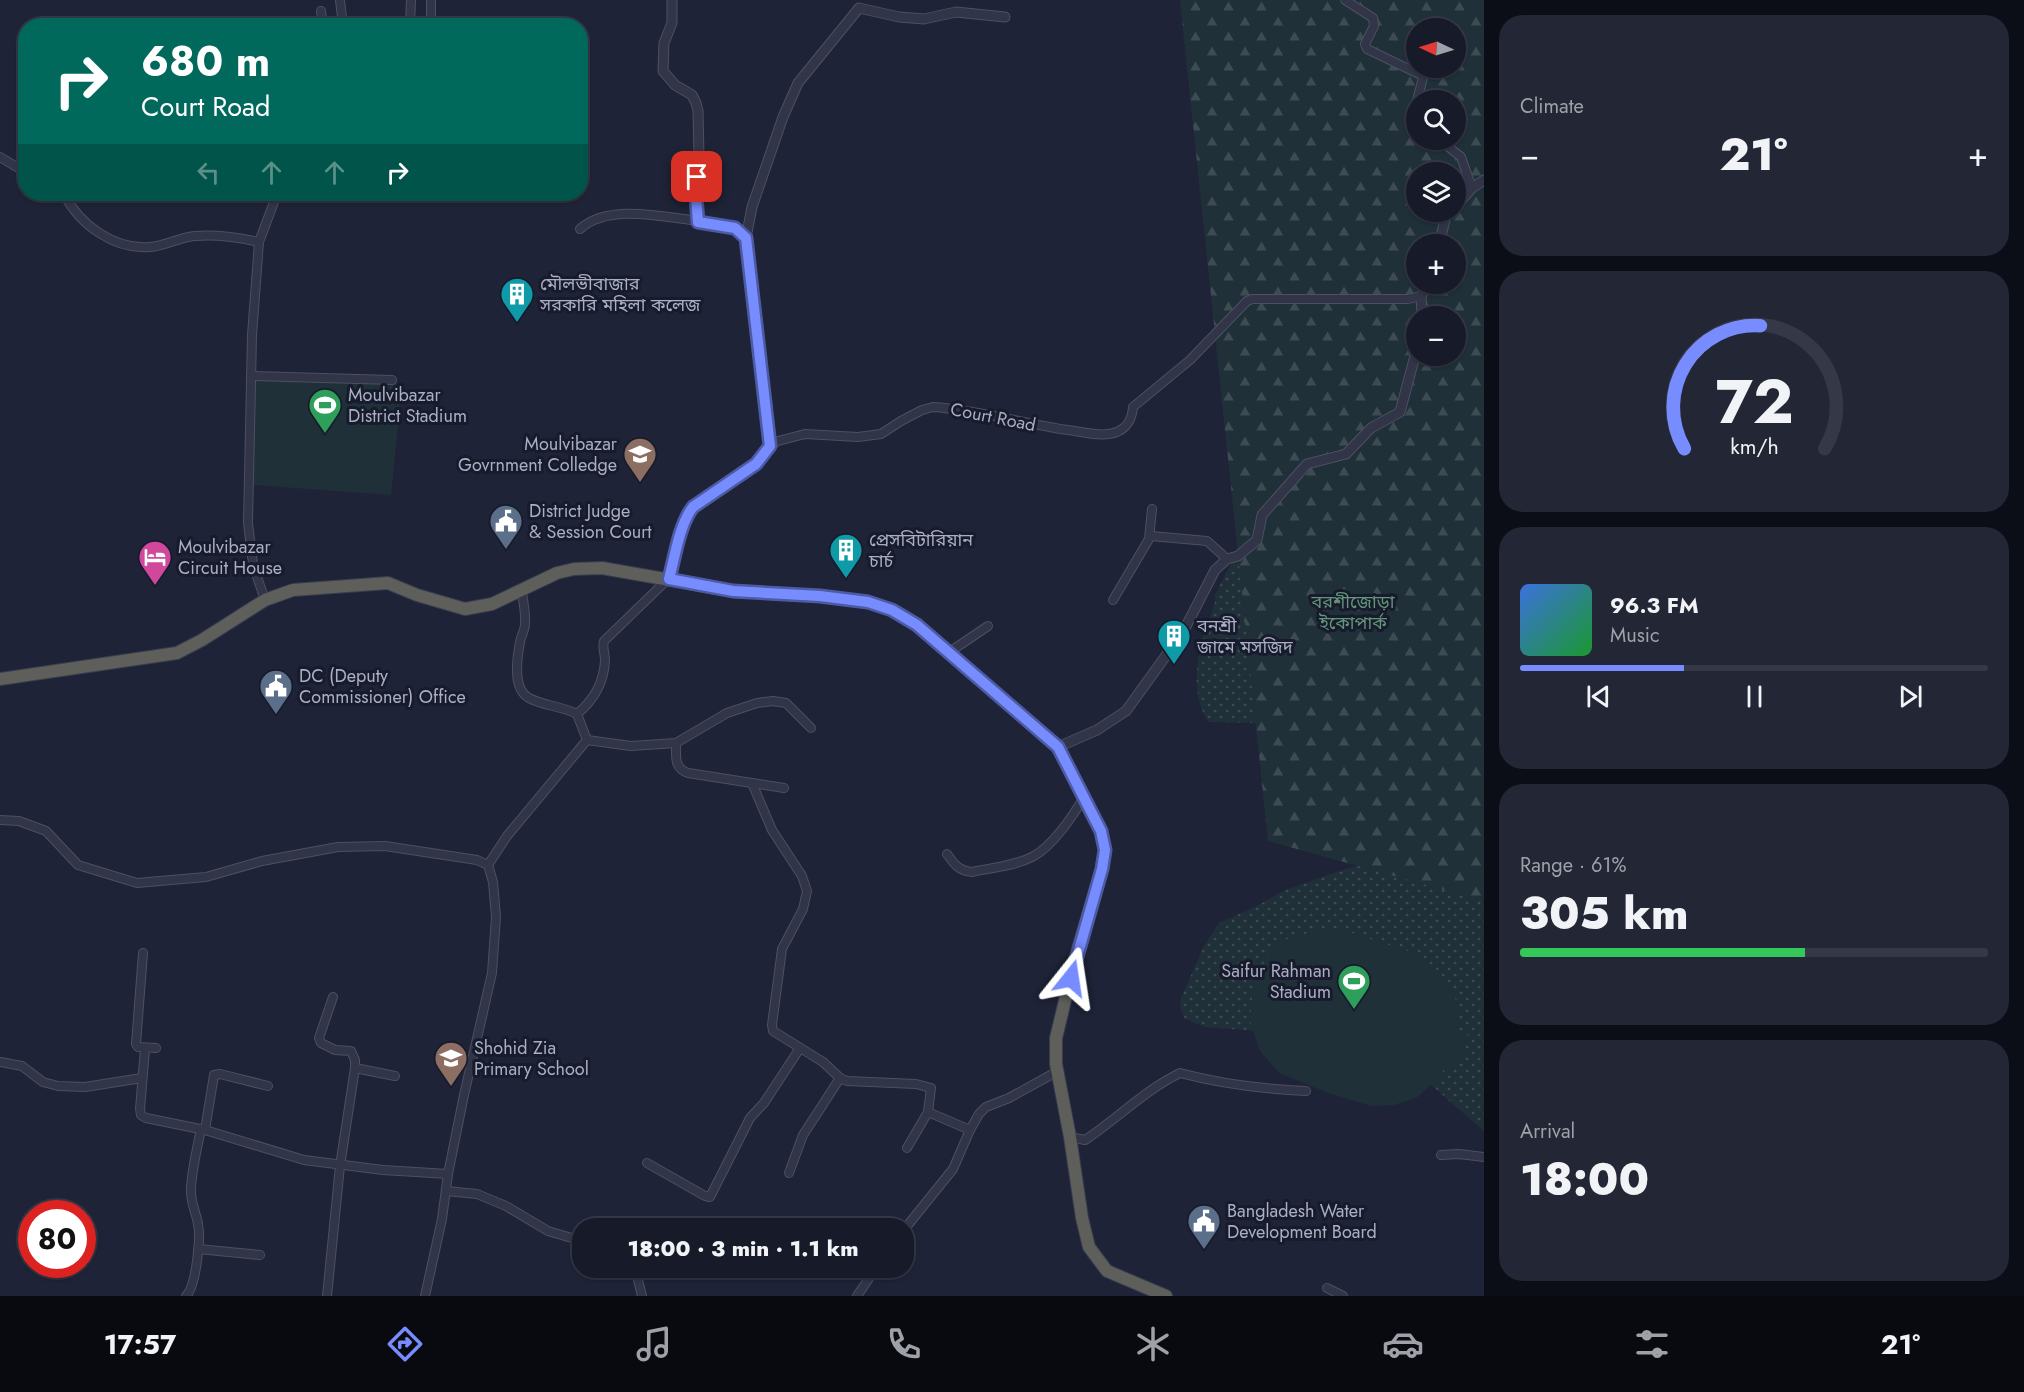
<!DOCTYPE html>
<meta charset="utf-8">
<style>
body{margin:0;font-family:Jost,"Noto Sans Bengali",sans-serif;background:#232735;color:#f1f3f6;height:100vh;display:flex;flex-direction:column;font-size:22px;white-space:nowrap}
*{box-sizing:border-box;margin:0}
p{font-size:20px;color:#9ea1a8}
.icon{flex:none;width:33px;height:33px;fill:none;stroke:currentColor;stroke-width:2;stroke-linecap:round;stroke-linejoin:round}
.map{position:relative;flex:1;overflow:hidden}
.details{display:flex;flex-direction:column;gap:15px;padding:15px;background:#0c0e17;width:540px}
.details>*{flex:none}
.top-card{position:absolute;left:18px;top:18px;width:570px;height:183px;border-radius:24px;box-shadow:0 2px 4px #0004,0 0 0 2px #353846;background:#00695c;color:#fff;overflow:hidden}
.needle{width:39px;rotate:274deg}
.tools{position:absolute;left:1406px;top:18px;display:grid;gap:12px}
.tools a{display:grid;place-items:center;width:60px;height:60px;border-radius:50%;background:#161a29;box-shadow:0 2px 4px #0004,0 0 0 2px #353846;font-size:30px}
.speed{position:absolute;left:18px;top:1200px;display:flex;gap:12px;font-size:30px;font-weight:700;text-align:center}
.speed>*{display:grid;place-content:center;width:78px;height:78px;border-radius:50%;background:#161a29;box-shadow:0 2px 4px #0004,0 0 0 2px #353846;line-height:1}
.speed .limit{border:9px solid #d22;background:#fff;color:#111}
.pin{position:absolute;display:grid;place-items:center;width:51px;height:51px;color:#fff;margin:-26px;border-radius:12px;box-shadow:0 3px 9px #0006}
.me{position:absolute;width:66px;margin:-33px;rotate:15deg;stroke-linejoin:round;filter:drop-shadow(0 0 4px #0008)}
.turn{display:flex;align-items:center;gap:21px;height:126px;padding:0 24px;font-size:27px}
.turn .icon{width:78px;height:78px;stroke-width:2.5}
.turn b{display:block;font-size:42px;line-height:51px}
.lanes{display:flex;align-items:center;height:57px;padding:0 24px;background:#0003;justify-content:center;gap:30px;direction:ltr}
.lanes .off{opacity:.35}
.big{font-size:45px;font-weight:800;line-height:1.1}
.details .tile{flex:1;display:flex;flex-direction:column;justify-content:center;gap:9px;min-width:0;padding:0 21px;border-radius:24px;background:#232735}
.details .dial{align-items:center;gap:0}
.dial svg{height:156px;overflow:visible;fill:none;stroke:#353846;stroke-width:7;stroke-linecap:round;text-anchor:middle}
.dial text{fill:#f1f3f6;stroke:none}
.song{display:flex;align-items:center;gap:18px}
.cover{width:72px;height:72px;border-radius:9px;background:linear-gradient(135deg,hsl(220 70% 55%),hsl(130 70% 35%))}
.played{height:6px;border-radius:3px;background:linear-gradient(90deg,#778cfe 35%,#353846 35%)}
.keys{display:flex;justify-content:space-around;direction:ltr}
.heat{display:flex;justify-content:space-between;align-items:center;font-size:33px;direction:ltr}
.charge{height:9px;border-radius:4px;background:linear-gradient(90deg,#34c759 61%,#353846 0)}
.trip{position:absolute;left:572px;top:1218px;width:342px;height:60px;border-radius:24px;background:#161a29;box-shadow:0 2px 4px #0004,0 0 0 2px #353846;font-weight:800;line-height:60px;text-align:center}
.dock{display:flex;height:96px;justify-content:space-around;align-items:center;background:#090a10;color:#9ea1a8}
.dock .icon{width:42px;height:42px}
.dock .current{color:#778cfe}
.dock b{font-size:27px;color:#f1f3f6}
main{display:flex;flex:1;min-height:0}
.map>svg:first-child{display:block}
.green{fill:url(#green-dots)}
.forest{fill:url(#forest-firs);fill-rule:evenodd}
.pitch{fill:#203038}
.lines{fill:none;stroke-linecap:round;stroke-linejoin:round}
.minor-casing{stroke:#4c5063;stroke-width:10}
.tertiary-casing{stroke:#4c5063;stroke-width:11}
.trunk-casing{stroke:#393d4f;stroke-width:14}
.minor{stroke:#313547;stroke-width:8}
.tertiary{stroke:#313547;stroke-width:9}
.trunk{stroke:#5e5e5b;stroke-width:12}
.route-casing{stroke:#4d5ba5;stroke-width:15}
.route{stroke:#778cfe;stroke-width:10}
.labels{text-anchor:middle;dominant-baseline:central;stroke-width:6;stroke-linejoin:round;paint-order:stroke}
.poi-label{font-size:18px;fill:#abafc5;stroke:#171b2c;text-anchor:start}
.street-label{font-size:18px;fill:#abafc5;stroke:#171b2c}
.park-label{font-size:18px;fill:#62967a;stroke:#171b2c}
</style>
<main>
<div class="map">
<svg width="1484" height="1296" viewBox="0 0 1484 1296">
<defs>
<pattern id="green-dots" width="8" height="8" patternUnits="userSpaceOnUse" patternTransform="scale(1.5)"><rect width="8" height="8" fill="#203038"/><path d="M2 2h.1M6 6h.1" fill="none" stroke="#3e4b53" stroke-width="1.8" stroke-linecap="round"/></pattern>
<pattern id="forest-firs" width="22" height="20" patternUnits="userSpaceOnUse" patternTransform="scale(1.5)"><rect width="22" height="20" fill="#203038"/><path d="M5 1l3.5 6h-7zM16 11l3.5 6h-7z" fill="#3e4b53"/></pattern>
</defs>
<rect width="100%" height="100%" fill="#1e2337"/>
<!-- green -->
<path class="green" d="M1484,131v1000l-55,-48 -171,-52 -53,-4 -20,-8 -5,-12 1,-9 23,-52 15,-23 36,-16 28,-16 56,-20 42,-12 -112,-136 -61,-1c-23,-39 -6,-81 7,-120v-7l27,-53 213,-186v-72z"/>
<!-- forest -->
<path class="forest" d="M1180,0h304v901l-216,-60zM1416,28h39v40h-39zM1416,100h39v40h-39zM1416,172h39v40h-39zM1416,244h39v40h-39zM1416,316h39v40h-39z"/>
<!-- pitch -->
<g class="pitch">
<polygon points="255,380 402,383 391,495 253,485"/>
<polygon points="1337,928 1414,953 1435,967 1456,1000 1458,1031 1468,1035 1458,1068 1447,1066 1435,1081 1418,1097 1394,1105 1371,1106 1328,1093 1279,1073 1260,1051 1250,1021 1253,987 1265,960 1284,940 1314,931"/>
</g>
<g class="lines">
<defs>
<g id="minor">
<polyline points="340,0 343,26"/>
<polyline points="431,0 431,21"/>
<polyline points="1345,0 1373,18 1374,26 1365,44 1367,49 1421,75 1423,78 1417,100"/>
<polyline points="321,11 323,26"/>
<polyline points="410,26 411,0"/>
<polyline points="1416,105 1412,123 1416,126"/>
<polyline points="1440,140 1461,157 1472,188"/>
<polyline points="0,157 20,169 26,170"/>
<path d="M64,194c15,30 50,56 86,53 15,-1 30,-10 45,-11 23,-2 42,1 64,6"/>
<path d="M580,229c28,-26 84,-12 118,-8"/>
<polyline points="251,376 392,380"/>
<polyline points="1151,536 1207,541 1227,559"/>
<path d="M522,592c1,10 4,21 3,32 0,6 -4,12 -5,18 -3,16 -8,47 9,56 15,8 33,8 48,16l10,26"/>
<polyline points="265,600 253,565 248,523 252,335 259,242 277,194"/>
<polyline points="1113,600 1149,539 1152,509"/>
<polyline points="948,653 988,626"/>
<path d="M577,714c17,-14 27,-31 28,-54 0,-7 -3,-12 -1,-19l64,-62 15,-52 3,-12 7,-8 63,-43 14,-18 8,-5 27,-7 53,3 23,-3 20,-13 21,-11 11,-3c48,3 95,18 142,24 13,2 29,6 42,1 11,-5 15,-13 16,-25l57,-47 57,-59 5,-2h156l13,-3"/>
<path d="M676,743c0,14 -2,25 12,30l96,15"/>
<polyline points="752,783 772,830 802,876 807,891 803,909 782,949 772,1025 773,1031 823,1062 840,1078 847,1081 916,1084 931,1088 928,1112 907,1148"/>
<polyline points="0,820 19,821 46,831 78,865 137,883 206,877 262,861 338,847 385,846 477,860 488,865 507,836 587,740 631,746 676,743 727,713 757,703 773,701 786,703 811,728"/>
<path d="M947,854c7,10 12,17 25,18 19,-4 42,-6 60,-15 20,-10 41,-41 52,-60"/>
<polyline points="143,953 136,1044 138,1047 156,1048"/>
<polyline points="145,1049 140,1109 141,1115 146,1118 205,1130 304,1160 383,1170 448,1174"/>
<polyline points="0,1062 22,1066 43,1082 58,1086 85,1087 142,1078"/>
<polyline points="355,1068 395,1076"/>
<polyline points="928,1112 970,1130"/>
<polyline points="205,1130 214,1075 220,1074 268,1086"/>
<path d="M1070,1137l15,3c33,-22 60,-50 95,-67 41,11 83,16 126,18"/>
<polyline points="1441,1155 1459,1154 1484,1157"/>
<polyline points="647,1163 705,1196 710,1197 750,1118 764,1103 800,1048"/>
<polyline points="789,1173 803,1135 840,1078"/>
<polyline points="446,1191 477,1194 506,1206 548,1231 582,1241"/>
<polyline points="903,1231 953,1169 970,1130 979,1114 986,1107 1009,1098 1058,1071"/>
<polyline points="198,1249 260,1255"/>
<polyline points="635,1268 642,1296"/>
<polyline points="1327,1288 1343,1296"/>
<path d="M186,1296c10,-9 15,-58 12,-72 -2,-12 -8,-22 -7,-36 1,-19 6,-39 10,-59"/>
<polyline points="327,1296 340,1166 355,1068 355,1060 351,1051 335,1050 321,1043 319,1038 333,997"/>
<polyline points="425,1296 442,1219 448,1174 464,1095 492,973 496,917 493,882 488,865"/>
<polyline points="857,1296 876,1268"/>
</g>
<g id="tertiary">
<polyline points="672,0 672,23 664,43 663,71 675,85 692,95 696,103 698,111 699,156 696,197 698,221 736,228 746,238"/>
<polyline points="1455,207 1472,188 1484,180"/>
<polyline points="1439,244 1446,216 1451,212"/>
<polyline points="1422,316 1421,296 1429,284"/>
<polyline points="770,446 746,238 752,207 783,117 798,83 859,8 899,17 924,19 956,12 1005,17"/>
<polyline points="1058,747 1097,730 1126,711 1183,632 1215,570 1227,559 1238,556 1257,540 1262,515 1307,464 1346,454 1371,428 1400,412 1416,352"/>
</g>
<polyline id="trunk" points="0,679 177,653 202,640 265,600 293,590 388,583 417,595 465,609 492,604 557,573 574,569 602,568 733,591 820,596 868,602 892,610 917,625 1058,747 1101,831 1105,850 1102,869 1075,959 1056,1038 1056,1064 1070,1137 1082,1218 1089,1247 1107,1271 1166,1296"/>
</defs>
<!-- minor casing -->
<use href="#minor" class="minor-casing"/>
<!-- tertiary casing -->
<use href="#tertiary" class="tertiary-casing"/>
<!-- trunk casing -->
<use href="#trunk" class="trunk-casing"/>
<!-- minor -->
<use href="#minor" class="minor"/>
<!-- tertiary -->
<use href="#tertiary" class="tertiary"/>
<!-- trunk -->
<use href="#trunk" class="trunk"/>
</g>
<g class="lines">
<defs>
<path id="route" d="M697,177l-1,20 2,25 37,6 11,10 24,208 -14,18 -63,43c-14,18 -18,50 -24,72l64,12 87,5 48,6 24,8 25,15 141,122 43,84 4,19 -3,19 -31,109"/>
</defs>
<!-- route casing -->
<use href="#route" class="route-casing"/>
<!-- route -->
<use href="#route" class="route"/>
</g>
<!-- icons -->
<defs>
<symbol id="building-pin" viewBox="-11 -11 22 30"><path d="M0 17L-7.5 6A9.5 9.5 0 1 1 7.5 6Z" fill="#0f9aa8" stroke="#171b2c"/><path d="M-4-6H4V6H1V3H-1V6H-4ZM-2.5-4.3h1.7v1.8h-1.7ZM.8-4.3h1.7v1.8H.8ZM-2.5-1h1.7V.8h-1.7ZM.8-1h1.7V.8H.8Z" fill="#fff"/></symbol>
<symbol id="stadium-pin" viewBox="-11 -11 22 30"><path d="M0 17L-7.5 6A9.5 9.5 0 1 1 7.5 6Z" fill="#2e9e5b" stroke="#171b2c"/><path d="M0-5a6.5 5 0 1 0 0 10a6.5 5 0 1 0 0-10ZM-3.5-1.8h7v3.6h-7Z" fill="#fff"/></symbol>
<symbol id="university-pin" viewBox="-11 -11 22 30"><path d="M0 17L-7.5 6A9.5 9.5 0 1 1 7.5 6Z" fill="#8d6e63" stroke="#171b2c"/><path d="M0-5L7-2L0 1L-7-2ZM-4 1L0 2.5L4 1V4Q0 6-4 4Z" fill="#fff"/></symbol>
<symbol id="civic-pin" viewBox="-11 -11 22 30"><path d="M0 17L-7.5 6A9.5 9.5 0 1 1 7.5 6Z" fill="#5c6f8a" stroke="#171b2c"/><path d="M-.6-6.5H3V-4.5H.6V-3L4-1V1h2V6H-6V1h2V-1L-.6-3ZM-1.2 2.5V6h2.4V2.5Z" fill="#fff"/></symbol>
<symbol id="hotel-pin" viewBox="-11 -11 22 30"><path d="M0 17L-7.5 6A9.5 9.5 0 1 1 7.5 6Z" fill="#d1479c" stroke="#171b2c"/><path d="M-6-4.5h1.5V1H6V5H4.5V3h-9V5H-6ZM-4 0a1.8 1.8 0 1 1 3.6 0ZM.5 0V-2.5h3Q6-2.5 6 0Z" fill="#fff"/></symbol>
<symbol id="school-pin" viewBox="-11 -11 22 30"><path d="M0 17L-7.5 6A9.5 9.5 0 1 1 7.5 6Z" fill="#8d6e63" stroke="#171b2c"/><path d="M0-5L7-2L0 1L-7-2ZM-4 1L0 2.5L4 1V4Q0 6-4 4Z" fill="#fff"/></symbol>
</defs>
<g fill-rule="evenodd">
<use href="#building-pin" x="498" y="275" width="38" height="52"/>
<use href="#stadium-pin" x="306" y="386" width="38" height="52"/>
<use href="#university-pin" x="621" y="435" width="38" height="52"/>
<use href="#civic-pin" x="487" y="502" width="38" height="52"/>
<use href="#building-pin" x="827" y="531" width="38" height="52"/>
<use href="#hotel-pin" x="136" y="538" width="38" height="52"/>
<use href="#building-pin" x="1155" y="617" width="38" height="52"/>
<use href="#civic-pin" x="257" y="667" width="38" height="52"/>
<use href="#stadium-pin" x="1335" y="962" width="38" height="52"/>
<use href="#school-pin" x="432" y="1039" width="38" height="52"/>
<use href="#civic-pin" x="1185" y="1202" width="38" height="52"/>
</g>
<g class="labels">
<!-- poi labels -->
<g class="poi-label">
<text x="540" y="284">মৌলভীবাজার<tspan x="540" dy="21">সরকারি মহিলা কলেজ</tspan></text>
<text x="348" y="395">Moulvibazar<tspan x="348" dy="21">District Stadium</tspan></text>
<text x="617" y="444" text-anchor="end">Moulvibazar<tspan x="617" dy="21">Govrnment Colledge</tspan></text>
<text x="529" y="511">District Judge<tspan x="529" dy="21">&amp; Session Court</tspan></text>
<text x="869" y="540">প্রেসবিটারিয়ান<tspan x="869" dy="21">চার্চ</tspan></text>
<text x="178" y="547">Moulvibazar<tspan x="178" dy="21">Circuit House</tspan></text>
<text x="1197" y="626">বনশ্রী<tspan x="1197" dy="21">জামে মসজিদ</tspan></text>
<text x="299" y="676">DC (Deputy<tspan x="299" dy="21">Commissioner) Office</tspan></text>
<text x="1331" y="971" text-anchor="end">Saifur Rahman<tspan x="1331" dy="21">Stadium</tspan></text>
<text x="474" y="1048">Shohid Zia<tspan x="474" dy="21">Primary School</tspan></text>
<text x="1227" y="1211">Bangladesh Water<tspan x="1227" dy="21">Development Board</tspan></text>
</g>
<!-- street labels -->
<g class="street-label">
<text transform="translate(993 417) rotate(11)">Court Road</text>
</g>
<!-- park labels -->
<g class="park-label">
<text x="1353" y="602">বরশীজোড়া<tspan x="1353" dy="21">ইকোপার্ক</tspan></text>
</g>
</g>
</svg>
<div class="tools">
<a><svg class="needle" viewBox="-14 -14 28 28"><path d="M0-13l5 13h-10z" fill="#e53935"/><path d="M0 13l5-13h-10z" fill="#9ea1a8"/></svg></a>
<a><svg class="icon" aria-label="search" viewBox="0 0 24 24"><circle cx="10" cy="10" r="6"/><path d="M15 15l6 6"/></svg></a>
<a><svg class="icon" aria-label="layers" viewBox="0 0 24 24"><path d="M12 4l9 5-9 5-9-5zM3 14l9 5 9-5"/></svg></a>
<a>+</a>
<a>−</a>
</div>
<div class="speed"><div class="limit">80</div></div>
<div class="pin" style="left:697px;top:177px;background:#d93025"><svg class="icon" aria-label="arrive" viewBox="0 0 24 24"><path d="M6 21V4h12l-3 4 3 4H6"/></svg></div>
<svg class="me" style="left:1071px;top:978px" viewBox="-20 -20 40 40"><path d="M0-17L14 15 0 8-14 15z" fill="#778cfe" stroke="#fff" stroke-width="4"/></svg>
<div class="trip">18:00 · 3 min · 1.1 km</div>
<div class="top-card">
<div class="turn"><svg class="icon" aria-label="right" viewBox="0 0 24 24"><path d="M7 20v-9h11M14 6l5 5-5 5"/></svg><div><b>680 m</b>Court Road</div></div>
<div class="lanes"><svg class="icon off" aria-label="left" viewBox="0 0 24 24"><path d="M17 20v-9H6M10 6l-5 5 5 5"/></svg><svg class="icon off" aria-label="ahead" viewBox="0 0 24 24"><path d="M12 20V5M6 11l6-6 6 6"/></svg><svg class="icon off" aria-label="ahead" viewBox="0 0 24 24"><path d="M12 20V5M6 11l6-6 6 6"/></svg><svg class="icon" aria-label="right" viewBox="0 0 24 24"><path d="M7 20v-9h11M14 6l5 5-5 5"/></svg></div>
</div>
</div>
<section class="details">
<div class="tile"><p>Climate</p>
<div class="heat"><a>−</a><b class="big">21°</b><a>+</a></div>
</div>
<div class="tile dial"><svg viewBox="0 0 100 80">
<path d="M14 69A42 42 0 1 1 86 69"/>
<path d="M14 69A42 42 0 0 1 53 6" stroke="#778cfe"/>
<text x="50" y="56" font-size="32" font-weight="700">72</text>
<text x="50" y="72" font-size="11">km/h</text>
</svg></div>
<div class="tile">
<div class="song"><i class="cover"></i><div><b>96.3 FM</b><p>Music</p></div></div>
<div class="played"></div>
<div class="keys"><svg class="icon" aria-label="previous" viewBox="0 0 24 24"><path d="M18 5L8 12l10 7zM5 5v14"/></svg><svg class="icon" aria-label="pause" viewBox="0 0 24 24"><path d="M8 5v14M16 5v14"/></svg><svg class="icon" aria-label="next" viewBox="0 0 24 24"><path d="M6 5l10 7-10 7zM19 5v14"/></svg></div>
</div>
<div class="tile"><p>Range · 61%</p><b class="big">305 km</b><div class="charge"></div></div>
<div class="tile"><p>Arrival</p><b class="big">18:00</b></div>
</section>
</main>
<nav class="dock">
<b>17:57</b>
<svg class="icon current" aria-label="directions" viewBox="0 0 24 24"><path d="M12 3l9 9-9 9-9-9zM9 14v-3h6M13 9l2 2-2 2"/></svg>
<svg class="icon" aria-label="music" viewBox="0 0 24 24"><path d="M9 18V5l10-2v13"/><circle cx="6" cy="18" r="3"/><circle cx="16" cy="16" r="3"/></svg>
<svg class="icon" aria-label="phone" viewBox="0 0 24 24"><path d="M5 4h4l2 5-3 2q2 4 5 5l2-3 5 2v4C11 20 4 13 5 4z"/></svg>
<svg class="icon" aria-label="climate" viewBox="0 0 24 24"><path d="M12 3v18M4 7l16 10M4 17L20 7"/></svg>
<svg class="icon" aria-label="car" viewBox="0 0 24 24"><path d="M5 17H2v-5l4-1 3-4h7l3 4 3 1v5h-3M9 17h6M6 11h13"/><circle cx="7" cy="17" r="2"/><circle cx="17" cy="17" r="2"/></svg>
<svg class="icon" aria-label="filters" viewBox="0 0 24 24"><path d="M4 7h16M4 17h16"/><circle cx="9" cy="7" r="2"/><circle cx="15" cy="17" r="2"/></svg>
<b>21°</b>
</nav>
